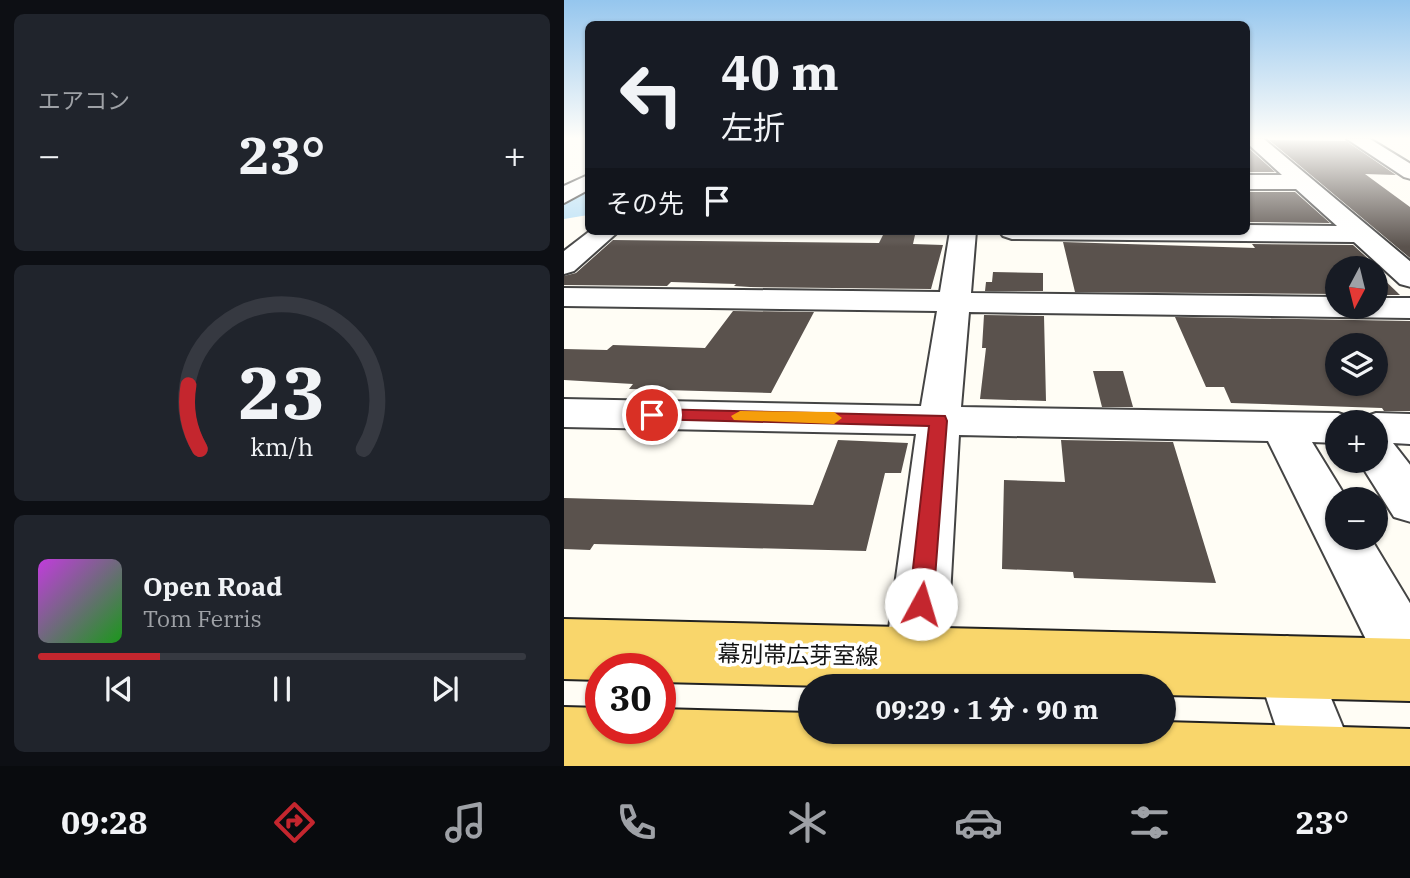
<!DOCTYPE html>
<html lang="ja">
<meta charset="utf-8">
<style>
body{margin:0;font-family:"IBM Plex Serif","Noto Sans JP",serif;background:#20242c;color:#f1f3f6;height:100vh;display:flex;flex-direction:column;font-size:26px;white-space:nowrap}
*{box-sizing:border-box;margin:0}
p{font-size:23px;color:#9ea1a6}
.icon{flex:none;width:38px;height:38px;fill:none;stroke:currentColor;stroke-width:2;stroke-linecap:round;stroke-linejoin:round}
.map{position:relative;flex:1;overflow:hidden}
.details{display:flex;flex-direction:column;gap:14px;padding:14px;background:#0d0f14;width:564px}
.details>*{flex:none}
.banner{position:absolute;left:21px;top:21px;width:665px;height:214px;border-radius:10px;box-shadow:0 2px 5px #0004;background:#171b24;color:#f1f3f6;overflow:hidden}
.needle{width:46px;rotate:187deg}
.tools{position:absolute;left:761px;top:256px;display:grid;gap:14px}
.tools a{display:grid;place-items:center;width:63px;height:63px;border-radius:50%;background:#171b24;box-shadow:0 2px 5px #0004;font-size:35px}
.speed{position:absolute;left:21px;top:653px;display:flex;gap:14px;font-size:35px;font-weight:700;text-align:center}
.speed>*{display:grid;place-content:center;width:91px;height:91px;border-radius:50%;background:#171b24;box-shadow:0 2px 5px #0004;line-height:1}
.speed .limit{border:10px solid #d22;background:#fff;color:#111}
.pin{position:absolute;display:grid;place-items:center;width:60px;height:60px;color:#fff;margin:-30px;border:4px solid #fff;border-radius:50%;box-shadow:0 2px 7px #0007}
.me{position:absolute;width:77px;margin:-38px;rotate:6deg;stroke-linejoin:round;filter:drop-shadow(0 0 5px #0008)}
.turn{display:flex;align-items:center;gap:24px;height:147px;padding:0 21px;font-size:32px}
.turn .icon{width:91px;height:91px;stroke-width:2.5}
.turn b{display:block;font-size:49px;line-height:60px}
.then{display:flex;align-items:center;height:66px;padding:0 21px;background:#0003;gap:14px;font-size:26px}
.big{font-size:52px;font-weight:800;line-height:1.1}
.details .card{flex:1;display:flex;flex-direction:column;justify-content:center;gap:10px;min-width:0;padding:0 24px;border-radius:10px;background:#20242c}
.details .dial{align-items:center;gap:0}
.dial svg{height:182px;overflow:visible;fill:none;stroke:#363941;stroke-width:7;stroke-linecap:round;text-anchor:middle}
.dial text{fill:#f1f3f6;stroke:none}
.song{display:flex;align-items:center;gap:21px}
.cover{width:84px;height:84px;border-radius:10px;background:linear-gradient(135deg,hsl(290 70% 55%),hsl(120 70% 35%))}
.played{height:7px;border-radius:4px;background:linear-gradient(90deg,#c4262e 25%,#363941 25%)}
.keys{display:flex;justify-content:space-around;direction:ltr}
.heat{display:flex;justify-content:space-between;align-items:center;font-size:38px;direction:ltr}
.trip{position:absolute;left:234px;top:674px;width:378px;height:70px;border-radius:35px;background:#171b24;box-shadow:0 2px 5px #0004;font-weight:800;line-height:70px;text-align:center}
.tabs{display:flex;height:112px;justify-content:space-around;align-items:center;background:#090b0e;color:#9ea1a6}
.tabs .icon{width:49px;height:49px}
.tabs .current{color:#c4262e}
.tabs b{font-size:32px;color:#f1f3f6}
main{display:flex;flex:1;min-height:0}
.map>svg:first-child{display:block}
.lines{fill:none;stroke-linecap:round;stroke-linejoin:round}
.river{fill:#b9e0f7;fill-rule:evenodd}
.building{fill:#5a524d;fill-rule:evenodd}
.minor-casing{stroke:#444;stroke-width:4}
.major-casing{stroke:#222;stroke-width:4}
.minor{fill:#fff;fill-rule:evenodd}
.major{fill:#f9d66b;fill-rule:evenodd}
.route{fill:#c4262e;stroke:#7f191e;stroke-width:2}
.slow{fill:#f59e0b}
.labels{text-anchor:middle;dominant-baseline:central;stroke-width:7;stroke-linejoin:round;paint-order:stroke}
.near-street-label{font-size:23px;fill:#111;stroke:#fff}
</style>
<main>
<section class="details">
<div class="card"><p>エアコン</p>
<div class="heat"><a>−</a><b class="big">23°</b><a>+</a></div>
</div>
<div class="card dial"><svg viewBox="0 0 100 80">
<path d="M14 69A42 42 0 1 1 86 69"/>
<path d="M14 69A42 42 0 0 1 9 41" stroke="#c4262e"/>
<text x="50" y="56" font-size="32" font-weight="700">23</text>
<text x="50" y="72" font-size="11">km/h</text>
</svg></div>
<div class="card">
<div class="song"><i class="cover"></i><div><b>Open Road</b><p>Tom Ferris</p></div></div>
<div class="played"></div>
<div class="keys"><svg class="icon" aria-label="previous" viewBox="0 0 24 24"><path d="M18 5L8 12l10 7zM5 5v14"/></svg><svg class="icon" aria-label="pause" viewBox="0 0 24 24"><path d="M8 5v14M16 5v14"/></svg><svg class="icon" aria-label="next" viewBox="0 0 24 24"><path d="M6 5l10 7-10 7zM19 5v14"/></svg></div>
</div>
</section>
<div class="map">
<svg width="847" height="766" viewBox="0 0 847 766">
<rect width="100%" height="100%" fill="#fffdf5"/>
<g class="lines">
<!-- river -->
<polygon class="river" points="24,193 24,215 0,219 0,197"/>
</g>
<!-- building -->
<g class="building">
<polygon points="705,140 782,141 832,175 801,174 846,207 846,258"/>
<polygon points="682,146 711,172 682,172"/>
<polygon points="682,192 731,192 766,223 682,222"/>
<polygon points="319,235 351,235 349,244 379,245 367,289 186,287 170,286 172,284 107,282 103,286 0,285 0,276 12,273 49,240 315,243"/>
<polygon points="499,242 691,248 688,244 789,245 818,271 812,271 812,268 774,268 774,294 511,292"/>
<polygon points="429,272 479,273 479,291 421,291 422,282 428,282"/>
<polygon points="812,272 836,295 812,295"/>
<polygon points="169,311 250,312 207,393 65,389 69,384 0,380 0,349 43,350 49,345 141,348"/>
<polygon points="420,315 480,316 482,401 416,399 422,348 418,348"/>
<path d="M611,317l235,4v90h-26l-2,-3 -151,-5 -7,-16h-18zM774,345h38v38h-38z"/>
<polygon points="529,371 559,371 569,407 538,407"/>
<polygon points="274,440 344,443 337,473 321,473 302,551 30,544 26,550 0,549 0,498 249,505"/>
<polygon points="497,440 609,442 652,583 510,578 509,572 438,569 440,480 501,482"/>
</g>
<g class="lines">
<defs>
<g id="minor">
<polygon points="682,139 700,139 847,262 847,287 836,284 790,242 448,239 439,236 435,231 682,231 682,225 773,226 732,189 682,189 682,175 718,175 683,143"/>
<polygon points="783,139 806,139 847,164 847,179 840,177"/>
<polygon points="24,175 24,190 0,203 0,186"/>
<polygon points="26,231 55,231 10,271 0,274 0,251"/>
<polygon points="386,231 412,231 407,293 774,297 774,306 812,306 812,298 847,298 847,318 405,312 397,407 774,413 789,418 791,422 774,422 774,443 748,442 783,499 774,499 774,537 806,537 847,605 847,695 825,686 704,441 395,435 381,686 317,686 352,434 0,427 0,399 357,406 373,311 0,306 0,288 376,292"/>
<polygon points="812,413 847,414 847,444 829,443 847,466 847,522 830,517 794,460 812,460 812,422 795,422 797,418"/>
<polygon points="723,636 745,645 795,766 725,766 692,667 701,645"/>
</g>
<g id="major">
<polygon points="0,619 847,639 847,701 600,695 600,686 262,686 96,682 96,668 37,668 37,680 0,679"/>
<polygon points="0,707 37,708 37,728 96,728 96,709 247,713 247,732 600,732 600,722 847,729 847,766 0,766"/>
</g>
</defs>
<!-- minor casing -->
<use href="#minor" class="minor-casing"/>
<!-- major casing -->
<use href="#major" class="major-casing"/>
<!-- minor -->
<use href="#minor" class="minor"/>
<!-- major -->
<use href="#major" class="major"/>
</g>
<!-- sky -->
<linearGradient id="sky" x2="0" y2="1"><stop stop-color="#95c6ee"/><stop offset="0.56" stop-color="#fffefa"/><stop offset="1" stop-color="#fffefa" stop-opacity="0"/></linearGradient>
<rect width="847" height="247" fill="url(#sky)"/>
<!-- route -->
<polygon class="route" points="88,409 381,416 383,421 369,604 365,612 357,615 348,612 345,604 365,426 82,419 79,415"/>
<!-- slow -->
<polygon class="slow" points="176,411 270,412 278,418 270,424 170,420 167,416"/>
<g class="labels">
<!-- near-street labels -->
<g class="near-street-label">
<text transform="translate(234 654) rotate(1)">幕別帯広芽室線</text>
</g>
</g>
</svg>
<div class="tools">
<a><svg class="needle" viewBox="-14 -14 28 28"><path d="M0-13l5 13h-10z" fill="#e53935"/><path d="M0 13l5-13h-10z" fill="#9ea1a6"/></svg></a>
<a><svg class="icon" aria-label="layers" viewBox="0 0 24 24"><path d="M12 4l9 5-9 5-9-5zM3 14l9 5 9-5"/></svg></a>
<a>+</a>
<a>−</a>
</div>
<div class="speed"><div class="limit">30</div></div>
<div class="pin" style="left:88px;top:415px;background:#d93025"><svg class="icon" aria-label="arrive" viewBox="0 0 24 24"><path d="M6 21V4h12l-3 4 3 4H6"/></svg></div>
<svg class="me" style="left:357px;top:604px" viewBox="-20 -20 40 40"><circle r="19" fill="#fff"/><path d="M0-13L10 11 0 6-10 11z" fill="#c4262e"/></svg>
<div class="trip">09:29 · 1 分 · 90 m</div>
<div class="banner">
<div class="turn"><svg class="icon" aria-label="left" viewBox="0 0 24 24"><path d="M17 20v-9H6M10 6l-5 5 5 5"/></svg><div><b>40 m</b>左折</div></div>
<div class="then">その先<svg class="icon" aria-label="arrive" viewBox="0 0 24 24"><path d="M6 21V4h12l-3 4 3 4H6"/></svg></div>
</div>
</div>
</main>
<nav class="tabs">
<b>09:28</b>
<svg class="icon current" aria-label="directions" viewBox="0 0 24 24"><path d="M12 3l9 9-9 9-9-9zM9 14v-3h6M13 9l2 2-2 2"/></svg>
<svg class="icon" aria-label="music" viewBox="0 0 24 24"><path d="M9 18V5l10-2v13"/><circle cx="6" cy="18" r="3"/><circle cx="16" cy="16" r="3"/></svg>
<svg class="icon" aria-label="phone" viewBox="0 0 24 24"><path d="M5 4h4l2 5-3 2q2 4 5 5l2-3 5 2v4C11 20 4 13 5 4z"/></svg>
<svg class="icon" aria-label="climate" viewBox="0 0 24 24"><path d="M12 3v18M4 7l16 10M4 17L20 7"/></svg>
<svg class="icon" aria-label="car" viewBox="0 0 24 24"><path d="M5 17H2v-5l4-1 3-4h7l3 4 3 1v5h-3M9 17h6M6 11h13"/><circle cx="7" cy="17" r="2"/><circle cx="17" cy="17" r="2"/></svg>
<svg class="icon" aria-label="filters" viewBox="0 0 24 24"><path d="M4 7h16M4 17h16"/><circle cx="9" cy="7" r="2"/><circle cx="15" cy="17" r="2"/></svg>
<b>23°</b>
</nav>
